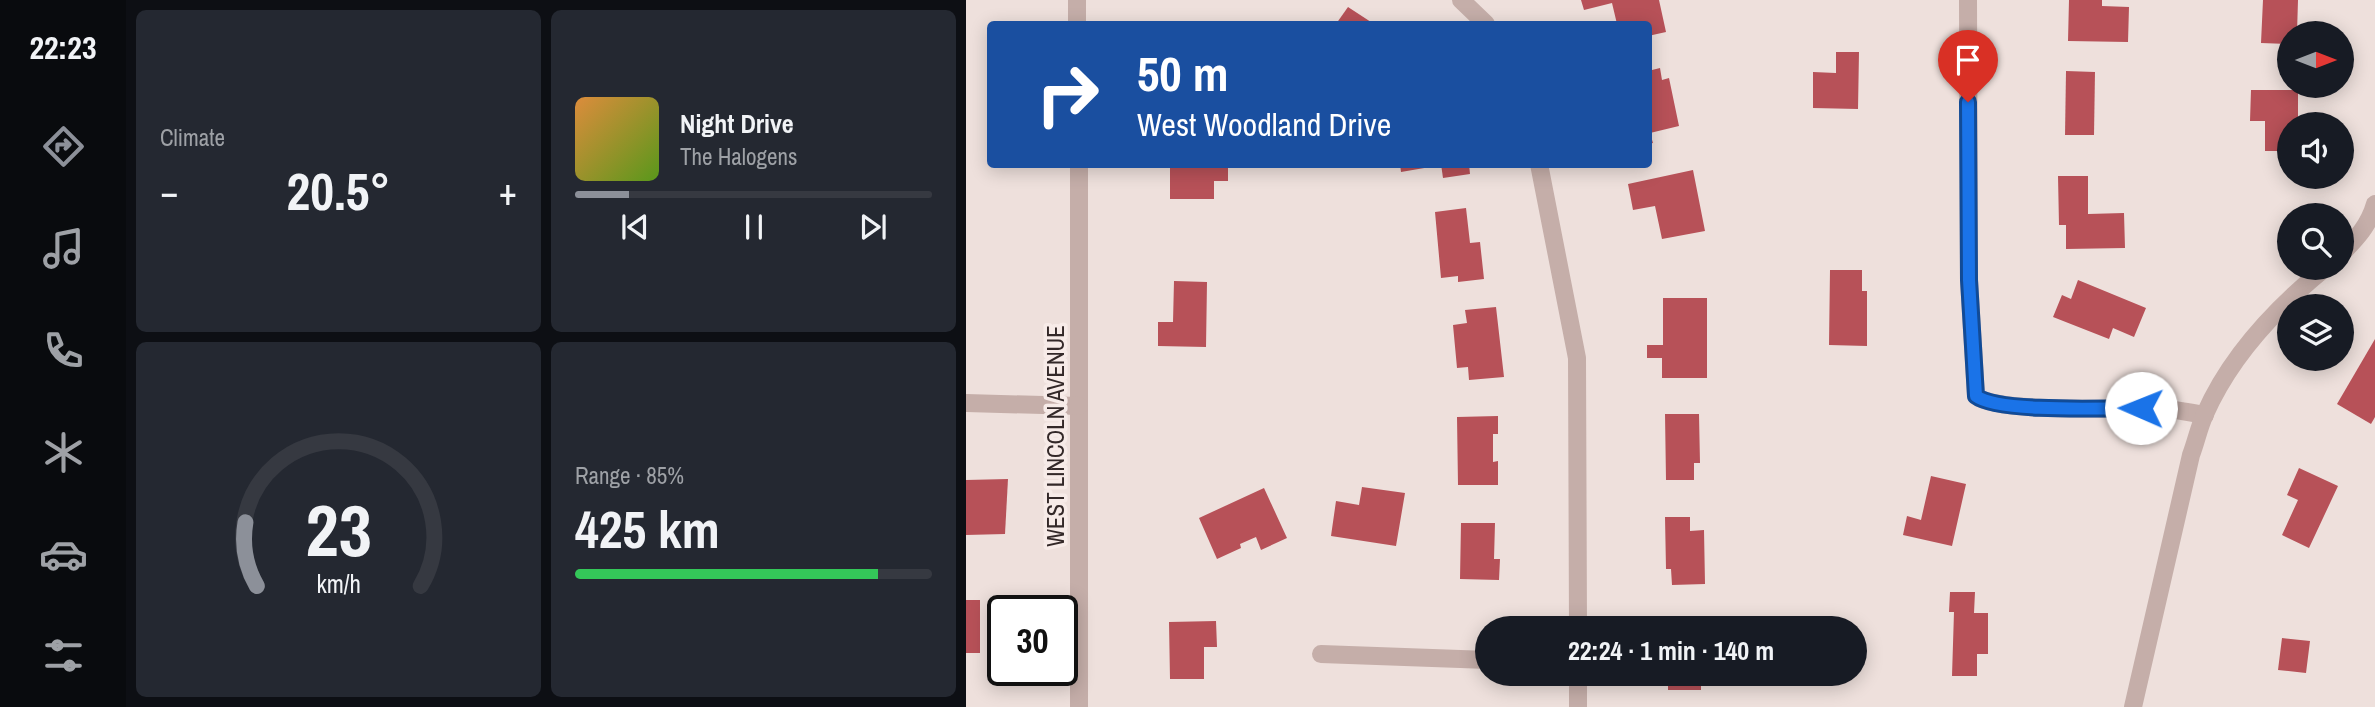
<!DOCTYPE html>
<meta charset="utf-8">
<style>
body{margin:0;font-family:"Archivo Narrow",sans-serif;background:#242831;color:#f1f3f6;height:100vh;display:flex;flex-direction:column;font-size:26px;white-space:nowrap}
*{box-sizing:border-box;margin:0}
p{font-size:23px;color:#9ea1a6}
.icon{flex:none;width:38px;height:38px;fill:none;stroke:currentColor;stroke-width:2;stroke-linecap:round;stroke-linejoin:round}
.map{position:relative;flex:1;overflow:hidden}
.side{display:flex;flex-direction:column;gap:10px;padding:10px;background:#0d0f14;width:840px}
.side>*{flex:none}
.banner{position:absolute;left:21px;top:21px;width:665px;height:147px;border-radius:7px;box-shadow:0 4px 18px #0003;background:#1a4fa0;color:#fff;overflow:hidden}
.needle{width:46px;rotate:90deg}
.fabs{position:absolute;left:1311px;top:21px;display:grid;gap:14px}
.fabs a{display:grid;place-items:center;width:77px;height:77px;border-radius:50%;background:#171b24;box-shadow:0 4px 18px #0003;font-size:35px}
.speed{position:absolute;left:21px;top:595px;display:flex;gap:14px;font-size:35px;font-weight:700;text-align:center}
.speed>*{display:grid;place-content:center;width:91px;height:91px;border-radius:50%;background:#171b24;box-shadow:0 4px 18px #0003;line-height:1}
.speed .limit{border:4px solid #111;border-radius:10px;background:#fff;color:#111}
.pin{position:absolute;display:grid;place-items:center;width:60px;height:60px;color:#fff;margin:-72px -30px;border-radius:50% 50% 50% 0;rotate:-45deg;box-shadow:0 0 7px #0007}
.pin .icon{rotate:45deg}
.me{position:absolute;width:77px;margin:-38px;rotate:271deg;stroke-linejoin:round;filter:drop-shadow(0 0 5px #0008)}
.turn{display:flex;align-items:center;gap:24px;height:147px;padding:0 35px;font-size:32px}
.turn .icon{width:91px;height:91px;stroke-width:2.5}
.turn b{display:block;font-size:49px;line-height:60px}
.big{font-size:52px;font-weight:700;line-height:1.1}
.side .tile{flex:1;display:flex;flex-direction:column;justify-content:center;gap:10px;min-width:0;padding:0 24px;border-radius:10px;background:#242831}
.side .dial{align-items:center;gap:0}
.dial svg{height:182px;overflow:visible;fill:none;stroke:#363941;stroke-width:7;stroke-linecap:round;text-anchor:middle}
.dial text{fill:#f1f3f6;stroke:none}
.song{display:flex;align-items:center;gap:21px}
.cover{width:84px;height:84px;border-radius:10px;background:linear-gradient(135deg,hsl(30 70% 55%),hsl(90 70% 35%))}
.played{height:7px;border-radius:4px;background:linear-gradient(90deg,#8c9099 15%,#363941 15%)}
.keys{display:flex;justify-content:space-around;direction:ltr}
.heat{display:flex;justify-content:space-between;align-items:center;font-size:38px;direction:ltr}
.charge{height:10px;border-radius:5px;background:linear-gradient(90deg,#34c759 85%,#363941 0)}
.side .tiles{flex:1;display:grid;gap:10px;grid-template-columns:repeat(2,1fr)}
.trip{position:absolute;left:509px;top:616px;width:392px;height:70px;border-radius:35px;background:#171b24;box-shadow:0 4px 18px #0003;font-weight:700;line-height:70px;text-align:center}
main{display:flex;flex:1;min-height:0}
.menu{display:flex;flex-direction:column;width:126px;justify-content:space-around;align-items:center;background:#090b0e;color:#9ea1a6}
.menu .icon{width:49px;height:49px}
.menu .selected{color:#8c9099}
.menu b{font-size:32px;color:#f1f3f6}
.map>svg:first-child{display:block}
.building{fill:#b75158}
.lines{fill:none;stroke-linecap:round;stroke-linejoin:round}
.minor{stroke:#c5aea9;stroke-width:18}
.route-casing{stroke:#114b97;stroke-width:18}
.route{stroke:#1a73e8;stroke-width:12}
.labels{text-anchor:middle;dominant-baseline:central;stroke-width:7;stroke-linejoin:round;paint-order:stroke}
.street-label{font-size:23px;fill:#332828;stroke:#f7ebe8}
</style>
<main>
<nav class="menu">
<b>22:23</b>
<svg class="icon selected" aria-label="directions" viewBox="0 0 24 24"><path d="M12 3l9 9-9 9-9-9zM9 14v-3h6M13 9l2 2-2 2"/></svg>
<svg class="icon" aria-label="music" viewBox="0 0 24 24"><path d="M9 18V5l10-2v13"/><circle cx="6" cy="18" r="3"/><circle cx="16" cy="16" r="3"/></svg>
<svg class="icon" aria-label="phone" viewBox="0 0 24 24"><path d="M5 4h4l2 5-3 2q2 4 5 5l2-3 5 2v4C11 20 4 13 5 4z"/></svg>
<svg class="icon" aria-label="climate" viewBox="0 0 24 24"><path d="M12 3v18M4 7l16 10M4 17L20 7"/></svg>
<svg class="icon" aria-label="car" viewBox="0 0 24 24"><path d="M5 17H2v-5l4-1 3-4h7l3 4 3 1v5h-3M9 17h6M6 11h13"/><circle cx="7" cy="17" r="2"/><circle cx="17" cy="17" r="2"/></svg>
<svg class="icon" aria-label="filters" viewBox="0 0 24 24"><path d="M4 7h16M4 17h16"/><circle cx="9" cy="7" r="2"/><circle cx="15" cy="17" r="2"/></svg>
</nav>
<section class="side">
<div class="tiles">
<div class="tile"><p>Climate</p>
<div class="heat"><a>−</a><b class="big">20.5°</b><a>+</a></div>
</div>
<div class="tile">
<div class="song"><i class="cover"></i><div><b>Night Drive</b><p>The Halogens</p></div></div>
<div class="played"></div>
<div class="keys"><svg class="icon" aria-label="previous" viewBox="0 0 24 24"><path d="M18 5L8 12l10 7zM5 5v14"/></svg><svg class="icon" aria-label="pause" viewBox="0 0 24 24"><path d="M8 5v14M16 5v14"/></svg><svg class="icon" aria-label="next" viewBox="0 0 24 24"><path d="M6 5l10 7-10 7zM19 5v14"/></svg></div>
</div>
<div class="tile dial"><svg viewBox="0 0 100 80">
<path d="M14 69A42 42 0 1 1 86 69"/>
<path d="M14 69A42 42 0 0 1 9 41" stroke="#8c9099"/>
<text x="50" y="56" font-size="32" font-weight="700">23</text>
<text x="50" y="72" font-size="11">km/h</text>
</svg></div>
<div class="tile"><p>Range · 85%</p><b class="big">425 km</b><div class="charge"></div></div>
</div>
</section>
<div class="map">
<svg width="1409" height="707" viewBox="0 0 1409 707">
<rect width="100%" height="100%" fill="#eee0dc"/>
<!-- building -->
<g class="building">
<polygon points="615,0 693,0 700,32 682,36 682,24 651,24 646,3 618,10"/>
<polygon points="1103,0 1136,0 1136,6 1163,7 1162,42 1102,41"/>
<polygon points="1297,0 1332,0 1331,33 1323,33 1323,44 1295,43"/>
<polygon points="382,7 408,24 370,24"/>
<polygon points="870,52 893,52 892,109 847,108 847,72 870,73"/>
<polygon points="694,68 696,80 703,78 713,126 684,133 687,143 682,144 682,71"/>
<polygon points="1100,71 1129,72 1128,135 1099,135"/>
<polygon points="1285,90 1332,90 1332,124 1323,124 1323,151 1299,151 1299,121 1284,121"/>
<polygon points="204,164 262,164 262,181 248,181 248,199 204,199"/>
<polygon points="434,164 470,164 470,166 435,172"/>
<polygon points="475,164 503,164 504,174 477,178"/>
<polygon points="727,170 739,231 696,239 689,206 667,210 662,184"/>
<polygon points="1092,176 1122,176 1122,214 1158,213 1159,248 1100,249 1100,225 1093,225"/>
<polygon points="500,208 504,243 514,242 518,279 492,282 492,276 475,278 469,212"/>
<polygon points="864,270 896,270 896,291 901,291 901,346 863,345"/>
<polygon points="1112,280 1180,308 1168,337 1147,328 1143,339 1087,317 1096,295 1105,299"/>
<polygon points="208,281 241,282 240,347 192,346 192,322 207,322"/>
<polygon points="697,298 741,298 741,378 696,378 696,358 681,358 681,345 697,345"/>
<polygon points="530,307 538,377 503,380 502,367 491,368 487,325 501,323 499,310"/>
<polygon points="1409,339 1409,417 1405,424 1371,404"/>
<polygon points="699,414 733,414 734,463 728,463 728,480 700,480"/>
<polygon points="532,416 532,434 527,434 527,462 532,461 532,485 492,485 491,417"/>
<polygon points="1333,468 1372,486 1343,548 1316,535 1332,500 1321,495"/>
<polygon points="965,476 1000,484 986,546 937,535 941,516 955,520"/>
<polygon points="42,479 39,534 0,535 0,480"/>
<polygon points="396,487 439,493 430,546 365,536 370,501 393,505"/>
<polygon points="298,488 321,538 295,550 290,537 274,544 275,548 251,559 233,518"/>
<polygon points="699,517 724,517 724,531 738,530 739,584 706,585 705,569 700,569"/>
<polygon points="495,523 529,523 528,559 534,559 533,580 494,579"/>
<polygon points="984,592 1009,592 1008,613 1022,613 1022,654 1011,654 1011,676 986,676 988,612 983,612"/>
<rect x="0" y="600" width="14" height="53"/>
<polygon points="701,617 728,617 729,628 701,628"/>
<polygon points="250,621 251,647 238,647 238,679 204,679 203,622"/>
<polygon points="1316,638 1344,641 1340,673 1312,670"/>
<rect x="702" y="674" width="33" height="16"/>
</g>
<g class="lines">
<!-- minor -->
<g class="minor">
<polyline points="111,0 111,24"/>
<polyline points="495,0 520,24"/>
<path d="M1002,0l1,280 7,116c23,18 150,11 186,13 14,0 29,4 43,6"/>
<polyline points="113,164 113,707"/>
<polyline points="573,164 611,358 612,628"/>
<path d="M1376,253c15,-15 27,-28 33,-49"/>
<polyline points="0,403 113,406"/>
<polyline points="355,654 522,660"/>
<polyline points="612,674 612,707"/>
<path d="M1167,707l58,-252c5,-13 8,-28 14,-41 25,-57 72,-107 120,-146"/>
</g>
</g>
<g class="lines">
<defs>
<path id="route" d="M1002,102l1,178 7,116c22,17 133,12 165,12"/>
</defs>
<!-- route casing -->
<use href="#route" class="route-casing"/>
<!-- route -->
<use href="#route" class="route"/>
</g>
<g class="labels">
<!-- street labels -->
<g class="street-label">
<text transform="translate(89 436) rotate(-90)">WEST LINCOLN AVENUE</text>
</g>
</g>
</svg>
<div class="fabs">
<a><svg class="needle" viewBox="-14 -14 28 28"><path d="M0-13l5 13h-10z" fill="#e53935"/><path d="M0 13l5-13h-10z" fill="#9ea1a6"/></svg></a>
<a><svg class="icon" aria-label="sound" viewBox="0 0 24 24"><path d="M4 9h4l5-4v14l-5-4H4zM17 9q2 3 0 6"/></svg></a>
<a><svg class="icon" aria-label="search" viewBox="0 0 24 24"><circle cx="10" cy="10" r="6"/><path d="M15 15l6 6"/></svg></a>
<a><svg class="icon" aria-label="layers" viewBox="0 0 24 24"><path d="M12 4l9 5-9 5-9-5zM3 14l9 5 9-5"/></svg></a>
</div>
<div class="speed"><div class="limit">30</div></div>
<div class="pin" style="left:1002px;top:102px;background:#d93025"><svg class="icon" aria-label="arrive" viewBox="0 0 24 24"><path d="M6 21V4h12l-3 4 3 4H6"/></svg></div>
<svg class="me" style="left:1175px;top:408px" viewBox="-20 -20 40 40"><circle r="19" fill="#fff"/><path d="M0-13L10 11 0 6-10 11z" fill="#1a73e8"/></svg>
<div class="trip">22:24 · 1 min · 140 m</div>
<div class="banner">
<div class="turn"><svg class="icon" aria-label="right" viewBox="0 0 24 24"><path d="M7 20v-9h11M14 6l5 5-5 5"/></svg><div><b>50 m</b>West Woodland Drive</div></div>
</div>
</div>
</main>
